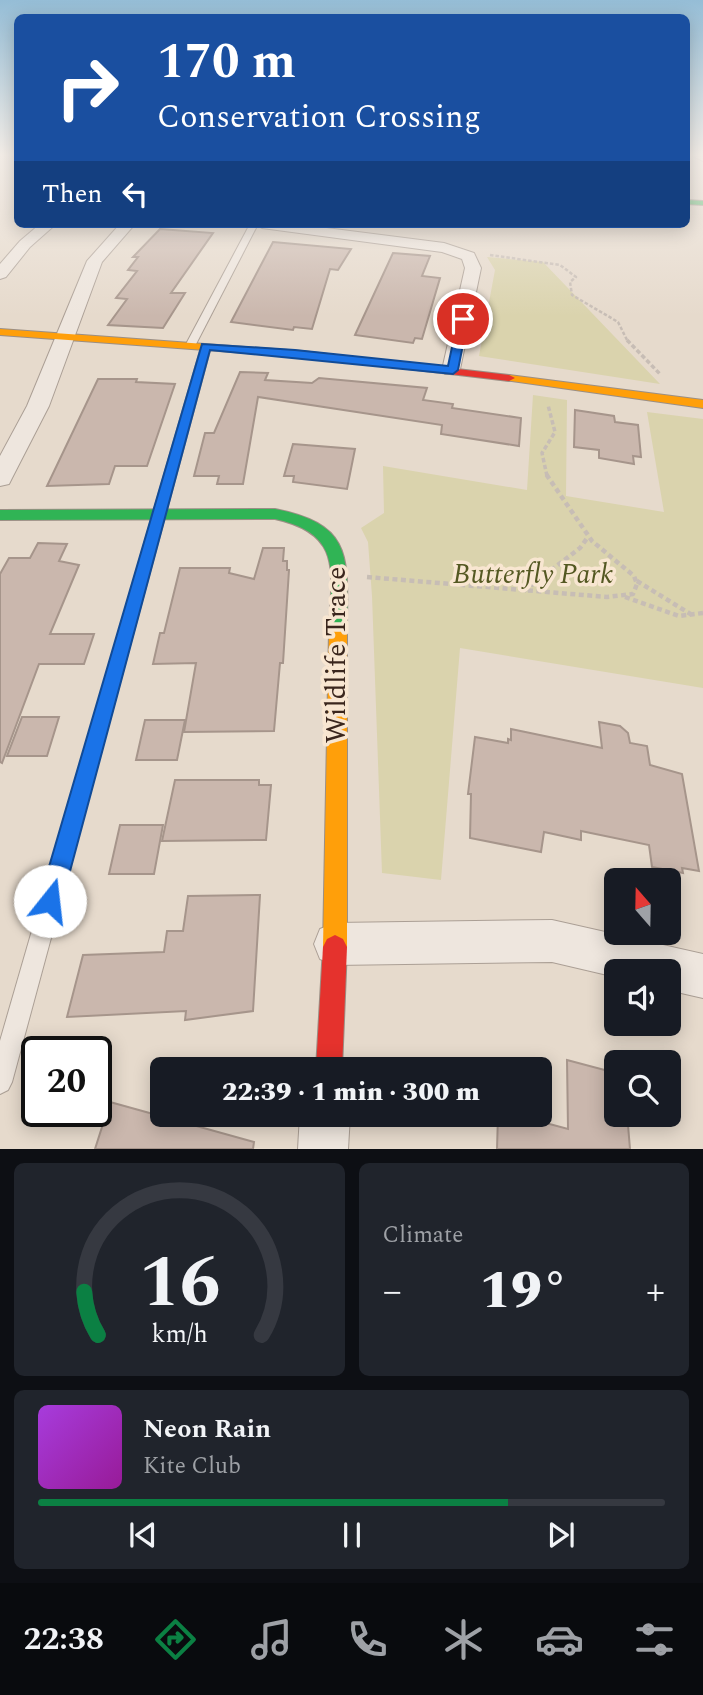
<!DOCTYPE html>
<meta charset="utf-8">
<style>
body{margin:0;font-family:Spectral,serif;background:#20242c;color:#f1f3f6;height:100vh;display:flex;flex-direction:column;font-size:26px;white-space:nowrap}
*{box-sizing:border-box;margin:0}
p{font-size:23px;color:#9ea1a6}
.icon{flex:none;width:38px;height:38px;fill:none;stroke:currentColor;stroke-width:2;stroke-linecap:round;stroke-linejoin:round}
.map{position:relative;height:1149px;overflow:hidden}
.panel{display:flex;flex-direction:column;gap:14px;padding:14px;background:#0d0f14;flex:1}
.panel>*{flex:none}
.banner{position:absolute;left:14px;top:14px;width:676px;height:214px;border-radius:10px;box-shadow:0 4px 18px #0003;background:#1a4fa0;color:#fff;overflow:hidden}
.needle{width:46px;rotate:340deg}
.buttons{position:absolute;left:604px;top:868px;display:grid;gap:14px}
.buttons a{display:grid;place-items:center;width:77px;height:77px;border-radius:10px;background:#171b24;box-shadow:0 4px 18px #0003;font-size:35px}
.speed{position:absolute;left:21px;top:1036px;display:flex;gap:14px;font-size:35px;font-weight:700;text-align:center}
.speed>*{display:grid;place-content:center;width:91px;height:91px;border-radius:50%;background:#171b24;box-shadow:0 4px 18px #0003;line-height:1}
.speed .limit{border:4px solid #111;border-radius:10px;background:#fff;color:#111}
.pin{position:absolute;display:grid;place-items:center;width:60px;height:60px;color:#fff;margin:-30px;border:4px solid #fff;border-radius:50%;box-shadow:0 2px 7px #0007}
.me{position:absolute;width:77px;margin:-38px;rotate:16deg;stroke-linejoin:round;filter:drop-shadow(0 0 5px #0008)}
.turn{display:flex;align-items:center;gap:24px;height:147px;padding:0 28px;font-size:32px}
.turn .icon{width:91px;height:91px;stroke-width:2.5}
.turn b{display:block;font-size:49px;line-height:60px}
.then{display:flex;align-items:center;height:66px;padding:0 28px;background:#0003;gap:14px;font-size:26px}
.big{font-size:52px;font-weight:800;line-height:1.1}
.panel .tile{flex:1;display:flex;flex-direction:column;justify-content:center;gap:10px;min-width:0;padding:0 24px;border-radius:10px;background:#20242c}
.panel .dial{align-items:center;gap:0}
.dial svg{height:182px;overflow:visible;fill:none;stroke:#363941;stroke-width:7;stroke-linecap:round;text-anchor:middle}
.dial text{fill:#f1f3f6;stroke:none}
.song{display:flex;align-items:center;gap:21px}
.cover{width:84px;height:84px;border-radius:10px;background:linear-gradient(135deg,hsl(280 70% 55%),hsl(300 70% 35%))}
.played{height:7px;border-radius:4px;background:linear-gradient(90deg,#0b8043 75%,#363941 75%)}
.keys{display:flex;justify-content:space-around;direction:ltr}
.heat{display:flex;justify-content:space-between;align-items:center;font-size:38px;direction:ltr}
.panel .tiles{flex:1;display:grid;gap:14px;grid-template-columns:1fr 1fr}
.tile:last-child{grid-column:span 2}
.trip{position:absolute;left:150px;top:1057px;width:402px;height:70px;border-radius:10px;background:#171b24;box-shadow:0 4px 18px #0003;font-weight:800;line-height:70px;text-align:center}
.tabs{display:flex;height:112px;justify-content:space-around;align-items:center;background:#090b0e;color:#9ea1a6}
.tabs .icon{width:49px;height:49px}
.tabs .selected{color:#0b8043}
.tabs b{font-size:32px;color:#f1f3f6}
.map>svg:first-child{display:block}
.green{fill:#dad3ad}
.building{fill:#cab7ad;stroke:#a6958b;stroke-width:2}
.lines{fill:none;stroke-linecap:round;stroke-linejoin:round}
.lane-casing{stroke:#ab9f95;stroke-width:2}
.street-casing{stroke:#ab9f95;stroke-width:2}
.fast-casing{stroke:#9b8f85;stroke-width:2}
.slow-casing{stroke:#9b8f85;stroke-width:2}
.jam-casing{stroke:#9b8f85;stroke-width:2}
.path-far2{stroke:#c7bdb5;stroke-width:2.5;stroke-dasharray:3.5 2;stroke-linecap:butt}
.path-far1{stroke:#c7bdb5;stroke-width:3.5;stroke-dasharray:4.5 2.5;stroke-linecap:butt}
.path{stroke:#c7bdb5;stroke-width:4.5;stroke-dasharray:5 3.5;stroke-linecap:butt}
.lane{fill:#eee6de;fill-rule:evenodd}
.street{fill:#eee6de;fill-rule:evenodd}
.fast{fill:#30b455;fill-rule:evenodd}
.slow{fill:#ff9f0a;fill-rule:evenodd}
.jam{fill:#e5322d;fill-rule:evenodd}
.route{fill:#1a73e8;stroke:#114b97;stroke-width:2}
.labels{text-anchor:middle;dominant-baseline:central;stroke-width:7;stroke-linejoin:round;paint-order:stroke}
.park-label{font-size:28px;font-style:italic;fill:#545822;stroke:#f8e6d1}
.street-label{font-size:28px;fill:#3a261d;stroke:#f8e6d1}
</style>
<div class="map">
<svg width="703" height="1149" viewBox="0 0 703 1149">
<rect width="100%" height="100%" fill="#e6dacc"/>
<!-- green -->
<g class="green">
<polygon points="487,257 543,262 660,384 479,356 495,270"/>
<polygon points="533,395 567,400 566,496 664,512 647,412 703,419 703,688 460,648 441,880 382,873 372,596 368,542 361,528 384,513 383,466 527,490"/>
</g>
<!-- building -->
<g class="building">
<polygon points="160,229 213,233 171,293 185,293 163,328 108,325 127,299 116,298 137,271 128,270 138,257 133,257"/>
<polygon points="273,242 351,249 338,270 330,269 312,329 294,327 293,330 231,322"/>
<polygon points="393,253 430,256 422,276 440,278 422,339 415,338 413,343 355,335"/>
<polygon points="240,372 268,373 265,380 312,383 319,378 427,388 423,400 453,404 452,408 521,418 519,446 441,434 442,425 258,397 243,484 217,484 219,476 194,476 205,433 214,433"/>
<polygon points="98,379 137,379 136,382 175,384 147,466 115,466 109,484 47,486"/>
<polygon points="575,410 614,416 615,422 638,425 641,457 633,456 634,464 599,458 599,450 574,447"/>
<polygon points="293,444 355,449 347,489 293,482 294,476 284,476"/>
<polygon points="38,543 67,544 59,561 79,565 50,634 94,634 84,664 39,664 2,763 0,762 0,574 9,558 30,558"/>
<polygon points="263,548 284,548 283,561 287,561 287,570 289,570 283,663 280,663 274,731 184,732 196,663 153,664 160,633 164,633 180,568 230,568 229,573 254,579"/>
<polygon points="22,717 59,717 47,756 7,756"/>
<polygon points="145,720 185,720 177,760 136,760"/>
<polygon points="599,722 620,726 628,733 630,743 647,746 650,765 682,774 699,871 682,868 683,873 652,867 649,845 581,831 581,840 544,832 541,852 470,838 471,794 468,794 475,737 508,743 508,739 511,740 511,729 602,748"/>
<polygon points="175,780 259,780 259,785 271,785 266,840 162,841"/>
<polygon points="120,825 163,825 154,874 109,874"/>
<polygon points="260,895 253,1011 185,1020 186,1011 67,1017 83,955 164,952 167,931 183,931 188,896"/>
<polygon points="567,1060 616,1073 616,1115 624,1115 624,1125 628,1125 630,1149 497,1149 498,1115 516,1115 568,1129"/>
<polygon points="110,1102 254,1142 253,1149 95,1149"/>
</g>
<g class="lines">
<defs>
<g id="lane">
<polygon points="692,155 703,157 703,161 693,156"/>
<polygon points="250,224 258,224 195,346 187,348 185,346"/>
<polygon points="206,344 211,347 12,1082 8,1090 0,1094 0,1041 201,347"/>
</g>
<g id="street">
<polygon points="40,224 56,224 30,247 6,277 0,279 0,264 20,241"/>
<polygon points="120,224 135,224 102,262 49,406 12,478 9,484 0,486 0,456 27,406 87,261"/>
<polygon points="255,224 295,224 444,243 474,253 481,268 459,374 445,374 442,370 465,268 462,259 442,252 262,228"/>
<polygon points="552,920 703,954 703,998 668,990 668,971 616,971 616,977 552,962 335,965 320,959 314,944 320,929 335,923"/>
<polygon points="300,1115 350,1115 348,1149 298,1149"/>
</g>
<g id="fast">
<polygon points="686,200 703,201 703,205 686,204"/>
<path d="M275,509c81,16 72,51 72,122l-3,5 -6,2 -6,-2 -3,-5c2,-58 15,-97 -54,-112l-275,1v-10z"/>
</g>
<g id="slow">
<polygon points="0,329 302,351 307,354 302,357 0,335"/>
<polygon points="509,375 703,400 703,408 505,380 505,376"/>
<polygon points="338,624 344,626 347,631 347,947 343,955 335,959 327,955 323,947 329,631 332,626"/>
</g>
<g id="jam">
<polygon points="302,351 509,375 515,378 509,381 298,356 297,354"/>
<polygon points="335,935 343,939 347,947 342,1069 316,1069 323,947 327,939"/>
</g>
</defs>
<!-- lane casing -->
<use href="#lane" class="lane-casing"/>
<!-- street casing -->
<use href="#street" class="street-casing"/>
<!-- fast casing -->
<use href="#fast" class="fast-casing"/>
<!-- slow casing -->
<use href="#slow" class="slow-casing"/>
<!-- jam casing -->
<use href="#jam" class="jam-casing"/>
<!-- path-far2 -->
<polyline class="path-far2" points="490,255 560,265 576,277 570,282 572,295 618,322 628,342"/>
<!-- path-far1 -->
<g class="path-far1">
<polyline points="627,340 660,374"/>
<polyline points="547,476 542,453 555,432 548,405"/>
</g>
<!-- path -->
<g class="path">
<polyline points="367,577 607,597 633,594 637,584 634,576 592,541 546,474"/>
<polyline points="637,581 692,615"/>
<polyline points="524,591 580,548 588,537"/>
<polyline points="625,597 679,616 703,613"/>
</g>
<!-- lane -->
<use href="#lane" class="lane"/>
<!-- street -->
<use href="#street" class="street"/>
<!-- fast -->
<use href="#fast" class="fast"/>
<!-- slow -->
<use href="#slow" class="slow"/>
<!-- jam -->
<use href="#jam" class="jam"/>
</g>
<!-- sky -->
<linearGradient id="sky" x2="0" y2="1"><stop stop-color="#95bdd6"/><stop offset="0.49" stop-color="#f4eee8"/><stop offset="1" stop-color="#f4eee8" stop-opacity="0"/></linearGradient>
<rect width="703" height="316" fill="url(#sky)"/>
<!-- route -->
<polygon class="route" points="463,316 468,319 458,370 453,374 210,350 62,901 58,910 50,913 42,910 39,901 202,344 295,350 448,366 458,319"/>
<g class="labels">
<!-- park labels -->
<g class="park-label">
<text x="533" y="574">Butterfly Park</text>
</g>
<!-- street labels -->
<g class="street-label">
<text transform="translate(336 655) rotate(-90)">Wildlife Trace</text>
</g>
</g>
</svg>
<div class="buttons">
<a><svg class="needle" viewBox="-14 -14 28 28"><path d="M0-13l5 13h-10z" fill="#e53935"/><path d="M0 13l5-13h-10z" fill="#9ea1a6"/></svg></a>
<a><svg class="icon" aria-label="sound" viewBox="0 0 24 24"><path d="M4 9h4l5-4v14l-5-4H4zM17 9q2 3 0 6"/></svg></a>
<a><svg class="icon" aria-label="search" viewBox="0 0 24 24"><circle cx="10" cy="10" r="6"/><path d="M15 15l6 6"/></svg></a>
</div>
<div class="speed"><div class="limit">20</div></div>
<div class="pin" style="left:463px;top:319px;background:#d93025"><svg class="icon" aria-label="arrive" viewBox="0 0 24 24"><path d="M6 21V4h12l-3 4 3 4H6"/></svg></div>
<svg class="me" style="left:50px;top:901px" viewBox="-20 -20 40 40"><circle r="19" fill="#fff"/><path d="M0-13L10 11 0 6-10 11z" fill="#1a73e8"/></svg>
<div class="trip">22:39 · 1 min · 300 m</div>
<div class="banner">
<div class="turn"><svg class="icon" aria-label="right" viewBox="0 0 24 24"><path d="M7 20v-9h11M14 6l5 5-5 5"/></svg><div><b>170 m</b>Conservation Crossing</div></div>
<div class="then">Then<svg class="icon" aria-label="left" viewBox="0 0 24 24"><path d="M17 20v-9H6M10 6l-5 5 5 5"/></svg></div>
</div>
</div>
<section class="panel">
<div class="tiles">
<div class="tile dial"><svg viewBox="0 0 100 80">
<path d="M14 69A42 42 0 1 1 86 69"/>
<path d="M14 69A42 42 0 0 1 8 50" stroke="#0b8043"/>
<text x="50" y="56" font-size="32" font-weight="700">16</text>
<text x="50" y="72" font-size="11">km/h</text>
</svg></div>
<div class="tile"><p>Climate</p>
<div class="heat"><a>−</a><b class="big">19°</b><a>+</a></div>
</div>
<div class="tile">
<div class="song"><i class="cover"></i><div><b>Neon Rain</b><p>Kite Club</p></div></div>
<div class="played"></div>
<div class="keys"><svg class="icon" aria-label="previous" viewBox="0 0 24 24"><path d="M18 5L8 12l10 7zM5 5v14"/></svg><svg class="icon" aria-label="pause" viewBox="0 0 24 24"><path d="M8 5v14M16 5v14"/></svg><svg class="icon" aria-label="next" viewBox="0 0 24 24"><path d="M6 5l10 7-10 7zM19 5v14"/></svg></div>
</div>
</div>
</section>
<nav class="tabs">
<b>22:38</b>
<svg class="icon selected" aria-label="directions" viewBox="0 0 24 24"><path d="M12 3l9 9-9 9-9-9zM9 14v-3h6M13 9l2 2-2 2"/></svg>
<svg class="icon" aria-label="music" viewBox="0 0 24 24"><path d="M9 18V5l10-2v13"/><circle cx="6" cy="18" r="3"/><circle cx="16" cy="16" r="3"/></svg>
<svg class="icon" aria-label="phone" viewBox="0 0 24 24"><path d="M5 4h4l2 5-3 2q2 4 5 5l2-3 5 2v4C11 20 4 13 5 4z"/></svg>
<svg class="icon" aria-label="climate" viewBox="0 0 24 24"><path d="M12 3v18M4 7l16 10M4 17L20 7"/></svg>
<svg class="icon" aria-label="car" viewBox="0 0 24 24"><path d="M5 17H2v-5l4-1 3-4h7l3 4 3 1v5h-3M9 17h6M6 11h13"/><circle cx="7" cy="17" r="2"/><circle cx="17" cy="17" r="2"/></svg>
<svg class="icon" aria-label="filters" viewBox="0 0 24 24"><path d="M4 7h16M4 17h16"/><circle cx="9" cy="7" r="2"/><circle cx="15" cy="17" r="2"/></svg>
</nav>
